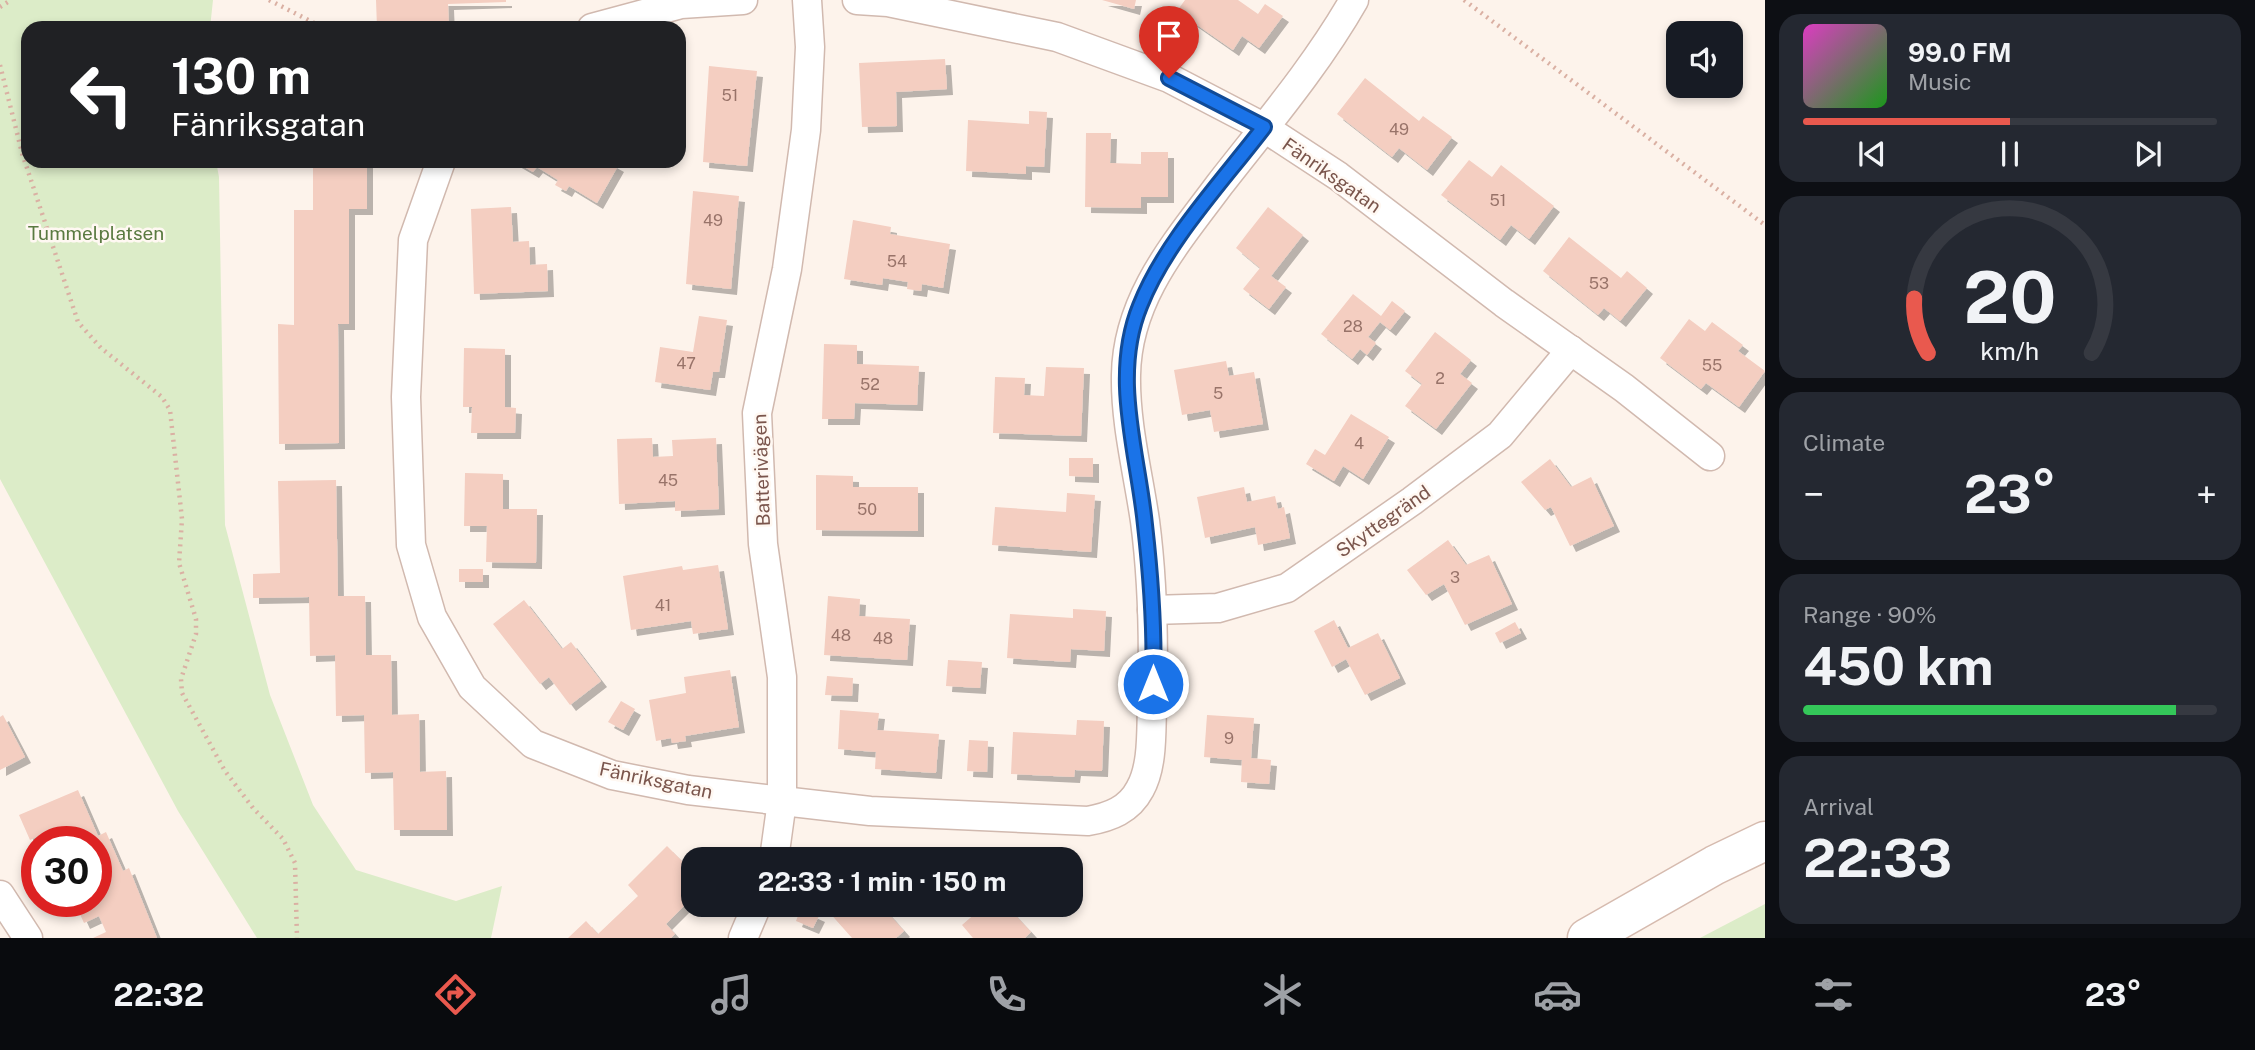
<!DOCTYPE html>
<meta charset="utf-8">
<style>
body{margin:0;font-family:"Public Sans",sans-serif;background:#242831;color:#f1f3f6;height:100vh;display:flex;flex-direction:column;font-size:26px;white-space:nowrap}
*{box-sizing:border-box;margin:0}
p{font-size:23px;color:#9ea1a6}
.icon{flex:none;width:38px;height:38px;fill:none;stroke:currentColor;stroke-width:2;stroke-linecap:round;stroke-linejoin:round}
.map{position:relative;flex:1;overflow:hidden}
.details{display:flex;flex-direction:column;gap:14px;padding:14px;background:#0d0f14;width:490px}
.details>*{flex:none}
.banner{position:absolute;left:21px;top:21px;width:665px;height:147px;border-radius:21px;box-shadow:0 4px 10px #0003;background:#202124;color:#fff;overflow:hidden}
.buttons{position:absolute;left:1666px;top:21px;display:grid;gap:14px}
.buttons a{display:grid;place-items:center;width:77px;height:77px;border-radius:14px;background:#171b24;box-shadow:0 4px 10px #0003;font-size:35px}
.speed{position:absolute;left:21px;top:826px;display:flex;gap:14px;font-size:35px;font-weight:700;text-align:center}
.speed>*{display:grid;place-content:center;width:91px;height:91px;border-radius:50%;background:#171b24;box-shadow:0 4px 10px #0003;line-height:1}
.speed .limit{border:10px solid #d22;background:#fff;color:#111}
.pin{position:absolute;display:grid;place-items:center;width:60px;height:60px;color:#fff;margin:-72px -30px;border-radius:50% 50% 50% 0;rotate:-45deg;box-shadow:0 0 7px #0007}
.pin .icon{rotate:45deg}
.me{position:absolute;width:77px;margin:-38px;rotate:0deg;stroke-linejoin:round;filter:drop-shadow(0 0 5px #0008)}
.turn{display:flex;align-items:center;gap:24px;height:147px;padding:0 35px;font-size:32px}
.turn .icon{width:91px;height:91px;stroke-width:2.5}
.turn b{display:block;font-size:49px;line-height:60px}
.big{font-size:52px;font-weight:700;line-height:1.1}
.details .tile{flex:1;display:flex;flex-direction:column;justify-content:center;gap:10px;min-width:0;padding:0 24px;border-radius:21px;background:#242831}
.details .dial{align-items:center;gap:0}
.dial svg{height:182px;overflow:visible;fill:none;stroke:#363941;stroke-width:7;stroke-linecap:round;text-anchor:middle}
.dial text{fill:#f1f3f6;stroke:none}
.song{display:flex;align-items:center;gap:21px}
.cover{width:84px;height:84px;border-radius:10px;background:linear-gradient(135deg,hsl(310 70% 55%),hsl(120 70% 35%))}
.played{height:7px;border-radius:4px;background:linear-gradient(90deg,#e9594e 50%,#363941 50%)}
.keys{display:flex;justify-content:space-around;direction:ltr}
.heat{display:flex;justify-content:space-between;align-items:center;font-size:38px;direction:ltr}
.charge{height:10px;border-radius:5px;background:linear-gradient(90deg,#34c759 90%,#363941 0)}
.trip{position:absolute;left:681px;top:847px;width:402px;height:70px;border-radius:21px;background:#171b24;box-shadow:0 4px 10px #0003;font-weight:700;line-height:70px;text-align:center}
.dock{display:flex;height:112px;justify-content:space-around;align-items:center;background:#090b0e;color:#9ea1a6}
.dock .icon{width:49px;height:49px}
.dock .on{color:#e9594e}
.dock b{font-size:32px;color:#f1f3f6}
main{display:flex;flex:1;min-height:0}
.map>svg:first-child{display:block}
.green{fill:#dcecc8}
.building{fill:#f4cec1;filter:url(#shadow)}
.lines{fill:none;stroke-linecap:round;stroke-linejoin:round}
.street-casing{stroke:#d1b9af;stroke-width:31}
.secondary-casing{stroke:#d6bbaf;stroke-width:41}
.path{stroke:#dab0a3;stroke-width:4.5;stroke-dasharray:2 5;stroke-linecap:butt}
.street{stroke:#fff;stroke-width:28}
.secondary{stroke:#fff;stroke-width:38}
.route-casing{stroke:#114b97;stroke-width:18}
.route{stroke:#1a73e8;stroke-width:12}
.labels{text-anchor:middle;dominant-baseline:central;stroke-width:5;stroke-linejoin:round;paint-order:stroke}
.number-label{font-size:16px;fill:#987369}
.street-label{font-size:19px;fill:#7a554c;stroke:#fff8f2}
.park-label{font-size:19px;fill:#5a7a41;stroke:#fff8f2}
</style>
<main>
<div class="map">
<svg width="1765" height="938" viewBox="0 0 1765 938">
<defs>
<filter id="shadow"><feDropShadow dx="6" dy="6" stdDeviation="0" flood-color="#0004"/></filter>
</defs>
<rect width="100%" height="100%" fill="#fdf3eb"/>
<!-- green -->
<g class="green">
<polygon points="0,0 213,0 210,28 28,28 28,161 216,161 219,177 225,525 270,695 313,805 356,870 456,901 502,886 491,938 257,938 178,811 0,479"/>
<polygon points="1765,904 1765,938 1700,938"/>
</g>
<!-- building -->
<g class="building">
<polygon points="376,0 506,0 506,2 448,4 449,28 377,28"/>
<polygon points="1102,0 1136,0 1134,9"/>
<polygon points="1185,0 1238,0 1258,14 1265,4 1283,16 1259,48 1242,36 1233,50 1177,11"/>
<polygon points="945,59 947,89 896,92 897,126 862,127 859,63"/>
<polygon points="709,66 757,71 747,166 703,162"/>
<polygon points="1365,78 1419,121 1423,116 1452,137 1427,170 1399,148 1392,157 1337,114"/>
<polygon points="1029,111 1047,112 1044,167 1026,166 1026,174 966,171 968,120 1029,124"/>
<polygon points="1086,133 1111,133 1110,163 1141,164 1141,152 1168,152 1168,197 1141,197 1141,208 1085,207"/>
<polygon points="1469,160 1492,177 1501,165 1554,206 1529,239 1511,225 1500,240 1441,195"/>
<polygon points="313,161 367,161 367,209 349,209 349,324 338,324 339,443 279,444 278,324 294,325 294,210 313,210"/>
<polygon points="514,161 609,161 618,166 597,203 569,186 566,191 555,185 558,180 537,167 533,172"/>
<polygon points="693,191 739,196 731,289 686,284"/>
<polygon points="511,207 513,242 529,241 530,265 547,264 548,291 474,294 471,209"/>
<polygon points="1268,207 1303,235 1271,276 1286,287 1269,309 1243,289 1260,268 1236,248"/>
<polygon points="853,220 891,227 890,234 950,244 943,288 922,284 921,291 907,289 908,282 883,278 882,285 844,279"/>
<polygon points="1569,237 1621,278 1627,271 1647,288 1620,321 1604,308 1598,315 1543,271"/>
<polygon points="1353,294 1381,316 1392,301 1405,311 1390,330 1380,322 1368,337 1376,343 1367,355 1360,349 1352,359 1321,334"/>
<polygon points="699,316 727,320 719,372 713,372 710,390 655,382 660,347 693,352"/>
<polygon points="1689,319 1705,331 1712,322 1743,345 1738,351 1765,371 1739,407 1706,383 1701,389 1660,358"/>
<polygon points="1435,332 1471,360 1460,374 1472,383 1436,429 1405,406 1422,384 1405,371"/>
<polygon points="824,344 857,345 857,364 919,366 917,405 855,403 854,419 822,419"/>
<polygon points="464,348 505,349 505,407 516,408 515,433 471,433 472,407 463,407"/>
<polygon points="1226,361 1229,376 1254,372 1263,424 1214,432 1210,410 1182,415 1174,370"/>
<polygon points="1046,367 1084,368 1081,436 993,433 995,377 1025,378 1024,395 1044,396"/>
<polygon points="1351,414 1389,437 1363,479 1343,466 1334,481 1306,464 1315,449 1325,455"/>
<polygon points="652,438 653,457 673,456 672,440 716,438 719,509 675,511 675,501 619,504 617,439"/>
<polygon points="1069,458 1093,458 1093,477 1069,476"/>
<polygon points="1550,459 1571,487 1591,477 1614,526 1570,546 1551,507 1545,510 1521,482"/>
<polygon points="465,473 503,474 503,509 537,509 536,563 486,562 487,526 464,526"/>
<polygon points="816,475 853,476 853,487 918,487 918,531 816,530"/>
<polygon points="336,480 338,596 365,596 366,655 391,655 392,715 419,714 420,772 446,771 447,830 394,830 393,772 365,773 364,715 336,716 335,655 310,656 309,597 253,598 253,574 280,573 278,481"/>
<polygon points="1244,487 1247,502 1275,496 1278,509 1284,507 1290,538 1258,545 1255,527 1205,538 1197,497"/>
<polygon points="1067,493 1095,495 1091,552 992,545 995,507 1066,512"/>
<polygon points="1448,540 1466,565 1489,555 1512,604 1465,625 1444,584 1426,595 1407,570"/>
<polygon points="718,565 728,629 693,634 691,621 631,630 623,576 682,566 683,570"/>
<rect x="459" y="569" width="24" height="13"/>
<polygon points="828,596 860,599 859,616 910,619 907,660 824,655"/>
<polygon points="524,600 562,649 571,642 601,681 570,705 549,677 540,684 493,624"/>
<polygon points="1073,609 1106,611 1104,651 1071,649 1070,662 1007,658 1010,614 1073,618"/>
<polygon points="1334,620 1348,648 1378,633 1400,678 1365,695 1346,659 1332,667 1314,631"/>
<polygon points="1515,622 1521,633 1500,643 1495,633"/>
<polygon points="948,660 982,662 980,688 946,686"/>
<polygon points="730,670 739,727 685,736 686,741 672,743 671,738 656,741 649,700 686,693 684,677"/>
<polygon points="827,676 853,678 852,696 825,695"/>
<polygon points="621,701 635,709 623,730 608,722"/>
<polygon points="840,710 879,713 877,730 939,734 936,773 875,769 876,752 838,749"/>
<polygon points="3,715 25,757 0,770 0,717"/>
<polygon points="1207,715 1254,718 1251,758 1271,760 1269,784 1241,782 1242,760 1204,757"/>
<polygon points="1077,720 1104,721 1102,771 1075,770 1074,777 1011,774 1013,732 1076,735"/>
<polygon points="969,740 988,741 987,772 967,771"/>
<polygon points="78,790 98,836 106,832 123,871 129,868 157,938 93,938 106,932 99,916 84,923 74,901 96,901 96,842 57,842 52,830 30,840 19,815"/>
<polygon points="667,846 693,872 693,897 666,924 675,934 671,938 568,938 586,921 598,934 638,896 628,885"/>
<polygon points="836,905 881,905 904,931 896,938 852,938 828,911"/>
<polygon points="985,905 1006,905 1031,932 1025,938 973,938 962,925"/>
<polygon points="801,908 819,916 813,928 796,921"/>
</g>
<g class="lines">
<defs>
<g id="street">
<polyline points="857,0 888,2 1057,37 1169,78 1263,127 1338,176 1504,303 1624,388 1710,456"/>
<polyline points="592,28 681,4 743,0"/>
<path d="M441,161l-28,79 -7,157 5,148 21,72 40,70 61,57 79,31 76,15 182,21 218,10c22,-4 41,-11 52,-32 13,-23 11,-57 12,-83 2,-61 1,-124 -7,-185 -7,-48 -20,-98 -19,-146 1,-77 51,-133 94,-191 46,-59 97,-119 134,-184"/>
<polyline points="1152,610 1218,608 1287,588 1412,501 1500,435 1571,350"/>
<polyline points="774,859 782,801 782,677 763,544 757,413 787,269 806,130 810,47 807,0"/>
<polyline points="0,895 28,938"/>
<polyline points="743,938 757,905"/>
</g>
<polyline id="secondary" points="1587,938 1715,865 1765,841"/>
</defs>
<!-- street casing -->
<use href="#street" class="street-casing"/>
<!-- secondary casing -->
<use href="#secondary" class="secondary-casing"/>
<!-- path -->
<g class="path">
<polyline points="269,0 324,28"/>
<polyline points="1464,0 1765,225"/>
<polyline points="0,7 11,0"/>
<polyline points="0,65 22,153 78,322 101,348 162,397 170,410 182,519 179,563 196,619 196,634 181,679 182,693 225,771 253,808 283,839 295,863 297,938"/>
</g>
<!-- street -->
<use href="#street" class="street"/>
<!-- secondary -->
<use href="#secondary" class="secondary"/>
</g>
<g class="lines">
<defs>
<path id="route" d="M1153,684c2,-52 -2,-106 -8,-159 -7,-72 -34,-148 -5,-219 25,-64 82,-124 124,-179l-95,-49"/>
</defs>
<!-- route casing -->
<use href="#route" class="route-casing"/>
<!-- route -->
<use href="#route" class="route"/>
</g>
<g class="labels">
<!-- number labels -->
<g class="number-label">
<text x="730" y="95">51</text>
<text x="1399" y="129">49</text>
<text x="1498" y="200">51</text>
<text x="713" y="220">49</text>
<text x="897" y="261">54</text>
<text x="1599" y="283">53</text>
<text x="1353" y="326">28</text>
<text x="686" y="363">47</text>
<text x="1712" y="365">55</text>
<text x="1440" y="378">2</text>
<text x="870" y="384">52</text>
<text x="1218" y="393">5</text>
<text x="1359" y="443">4</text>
<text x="668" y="480">45</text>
<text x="867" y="509">50</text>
<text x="1455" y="577">3</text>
<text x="663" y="605">41</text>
<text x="841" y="635">48</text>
<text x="883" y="638">48</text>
<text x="1229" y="738">9</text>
</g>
<!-- street labels -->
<g class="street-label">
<text transform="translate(1332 175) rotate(35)">Fänriksgatan</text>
<text transform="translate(761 470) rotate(-92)">Batterivägen</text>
<text transform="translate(1383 521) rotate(-35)">Skyttegränd</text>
<text transform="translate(656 780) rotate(12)">Fänriksgatan</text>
</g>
<!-- park labels -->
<g class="park-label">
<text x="96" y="233">Tummelplatsen</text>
</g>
</g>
</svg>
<div class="buttons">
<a><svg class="icon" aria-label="sound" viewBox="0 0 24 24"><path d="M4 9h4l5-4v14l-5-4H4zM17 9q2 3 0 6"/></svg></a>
</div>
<div class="speed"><div class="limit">30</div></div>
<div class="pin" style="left:1169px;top:78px;background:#d93025"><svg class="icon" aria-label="arrive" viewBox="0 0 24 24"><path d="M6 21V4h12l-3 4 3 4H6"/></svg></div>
<svg class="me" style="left:1153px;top:684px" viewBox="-20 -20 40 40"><circle r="17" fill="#1a73e8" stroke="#fff" stroke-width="3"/><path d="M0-11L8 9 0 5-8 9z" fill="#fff"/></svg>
<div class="trip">22:33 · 1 min · 150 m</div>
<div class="banner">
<div class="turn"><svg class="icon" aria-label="left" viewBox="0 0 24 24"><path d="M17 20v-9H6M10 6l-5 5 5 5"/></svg><div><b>130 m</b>Fänriksgatan</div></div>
</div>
</div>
<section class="details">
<div class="tile">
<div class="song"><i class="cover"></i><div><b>99.0 FM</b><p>Music</p></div></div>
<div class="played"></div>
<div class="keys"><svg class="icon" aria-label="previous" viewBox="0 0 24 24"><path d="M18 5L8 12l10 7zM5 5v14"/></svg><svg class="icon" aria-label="pause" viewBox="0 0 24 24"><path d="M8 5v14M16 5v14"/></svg><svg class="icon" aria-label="next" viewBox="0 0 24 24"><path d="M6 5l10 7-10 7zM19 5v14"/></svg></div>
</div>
<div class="tile dial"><svg viewBox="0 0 100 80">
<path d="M14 69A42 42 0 1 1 86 69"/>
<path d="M14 69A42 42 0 0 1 8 45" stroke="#e9594e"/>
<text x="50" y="56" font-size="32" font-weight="700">20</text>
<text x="50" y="72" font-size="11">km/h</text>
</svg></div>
<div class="tile"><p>Climate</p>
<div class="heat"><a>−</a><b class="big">23°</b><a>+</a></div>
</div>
<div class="tile"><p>Range · 90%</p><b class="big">450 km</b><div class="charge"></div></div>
<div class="tile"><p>Arrival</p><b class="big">22:33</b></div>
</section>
</main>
<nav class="dock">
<b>22:32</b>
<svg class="icon on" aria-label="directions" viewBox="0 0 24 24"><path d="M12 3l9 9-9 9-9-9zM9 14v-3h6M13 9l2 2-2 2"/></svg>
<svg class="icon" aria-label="music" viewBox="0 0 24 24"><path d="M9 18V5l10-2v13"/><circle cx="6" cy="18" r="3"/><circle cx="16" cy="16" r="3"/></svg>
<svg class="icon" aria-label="phone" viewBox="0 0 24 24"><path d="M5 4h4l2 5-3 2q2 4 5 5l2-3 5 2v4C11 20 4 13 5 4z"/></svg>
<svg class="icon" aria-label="climate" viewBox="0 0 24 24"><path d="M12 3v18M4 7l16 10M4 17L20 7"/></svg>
<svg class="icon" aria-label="car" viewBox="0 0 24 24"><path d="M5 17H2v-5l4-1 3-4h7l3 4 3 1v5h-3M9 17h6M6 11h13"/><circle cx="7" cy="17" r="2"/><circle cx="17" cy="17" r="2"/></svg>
<svg class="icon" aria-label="filters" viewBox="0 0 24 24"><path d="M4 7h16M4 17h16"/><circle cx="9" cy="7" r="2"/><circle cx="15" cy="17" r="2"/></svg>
<b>23°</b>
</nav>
